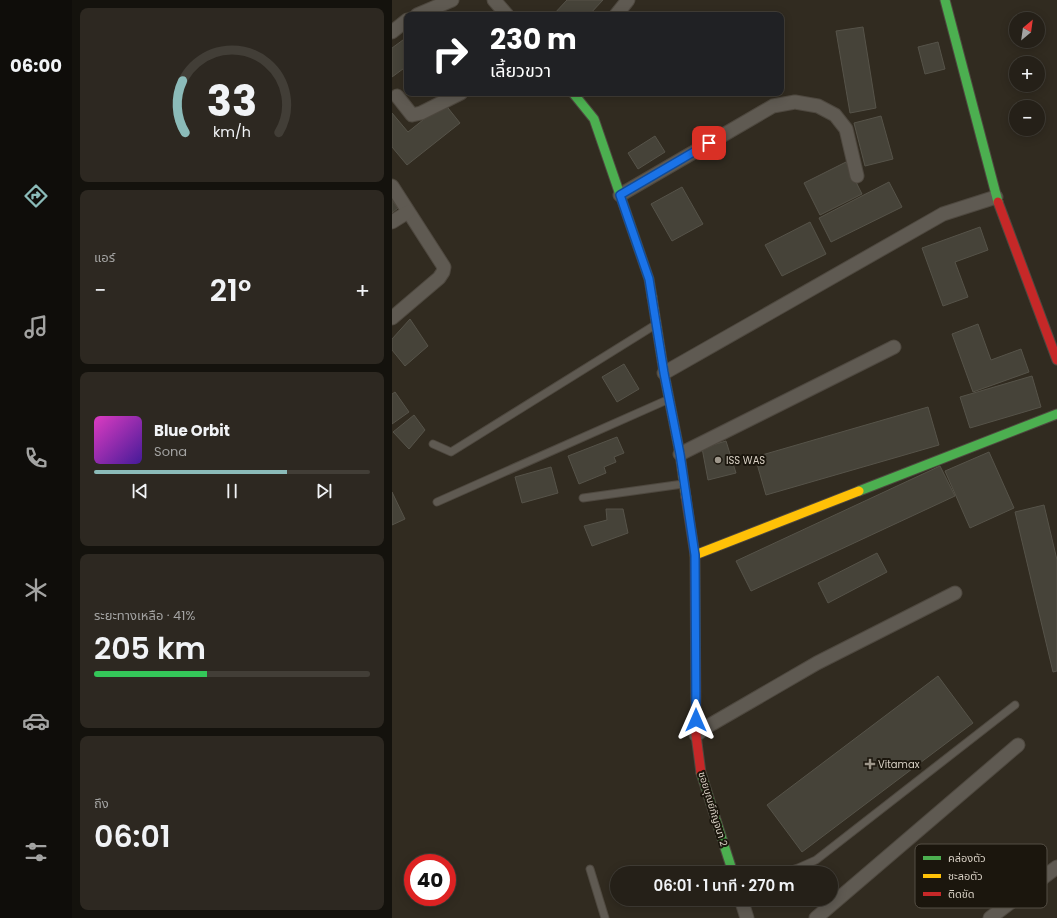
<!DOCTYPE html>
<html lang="th">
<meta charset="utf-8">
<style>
body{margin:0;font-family:Poppins,"Noto Sans Thai",sans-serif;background:#2d2821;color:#f1f3f6;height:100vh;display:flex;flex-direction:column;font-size:15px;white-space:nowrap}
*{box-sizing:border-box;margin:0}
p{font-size:13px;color:#a3a3a2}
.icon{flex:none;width:22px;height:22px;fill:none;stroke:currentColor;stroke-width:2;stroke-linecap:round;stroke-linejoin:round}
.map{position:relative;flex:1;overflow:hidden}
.details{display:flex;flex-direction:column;gap:8px;padding:8px;background:#14120d;width:320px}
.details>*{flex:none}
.banner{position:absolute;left:12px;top:12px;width:380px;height:84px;border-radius:8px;box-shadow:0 2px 10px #0003,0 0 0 1px #423e37;background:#202124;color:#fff;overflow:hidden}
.needle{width:26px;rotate:29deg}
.fabs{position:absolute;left:617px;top:12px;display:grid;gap:8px}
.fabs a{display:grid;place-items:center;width:36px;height:36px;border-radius:50%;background:#252018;box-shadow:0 2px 10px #0003,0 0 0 1px #423e37;font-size:20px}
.speed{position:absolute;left:12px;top:854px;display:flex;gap:8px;font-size:20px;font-weight:700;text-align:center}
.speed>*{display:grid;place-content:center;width:52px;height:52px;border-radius:50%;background:#252018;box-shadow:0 2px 10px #0003,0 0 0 1px #423e37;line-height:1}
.speed .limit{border:6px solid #d22;background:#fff;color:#111}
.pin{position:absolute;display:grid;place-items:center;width:34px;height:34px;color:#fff;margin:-17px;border-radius:8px;box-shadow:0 2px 6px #0006}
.me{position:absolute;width:44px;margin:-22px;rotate:0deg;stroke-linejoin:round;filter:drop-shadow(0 0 3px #0008)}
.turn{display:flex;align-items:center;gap:14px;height:84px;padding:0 20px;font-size:18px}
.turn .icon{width:52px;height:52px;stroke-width:2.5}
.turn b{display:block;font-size:28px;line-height:34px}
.big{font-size:30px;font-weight:600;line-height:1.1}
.details .tile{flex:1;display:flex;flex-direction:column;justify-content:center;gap:6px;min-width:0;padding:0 14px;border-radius:8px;background:#2d2821}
.details .dial{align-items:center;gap:0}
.dial svg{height:104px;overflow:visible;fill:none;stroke:#423e37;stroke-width:7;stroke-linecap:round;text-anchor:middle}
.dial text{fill:#f1f3f6;stroke:none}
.song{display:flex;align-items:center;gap:12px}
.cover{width:48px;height:48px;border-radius:6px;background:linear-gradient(135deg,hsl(310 70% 55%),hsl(260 70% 35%))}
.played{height:4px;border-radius:2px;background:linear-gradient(90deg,#8bbbb9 70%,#423e37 70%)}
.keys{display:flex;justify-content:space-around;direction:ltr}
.heat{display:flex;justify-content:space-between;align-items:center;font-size:22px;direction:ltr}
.charge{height:6px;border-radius:3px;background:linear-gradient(90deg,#34c759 41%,#423e37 0)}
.trip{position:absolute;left:218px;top:866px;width:228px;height:40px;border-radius:20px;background:#252018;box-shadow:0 2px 10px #0003,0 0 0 1px #423e37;font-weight:600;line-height:40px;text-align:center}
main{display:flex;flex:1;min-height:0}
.dock{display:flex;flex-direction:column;width:72px;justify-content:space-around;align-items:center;background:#0f0d0a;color:#a3a3a2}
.dock .icon{width:28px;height:28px}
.dock .active{color:#8bbbb9}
.dock b{font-size:18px;color:#f1f3f6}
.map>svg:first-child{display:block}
.building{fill:#464339;stroke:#565349}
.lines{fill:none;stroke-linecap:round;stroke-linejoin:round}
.lane-casing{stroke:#4e483f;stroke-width:9}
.street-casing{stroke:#4e483f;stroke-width:15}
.fast-casing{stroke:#4e483f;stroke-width:11}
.slow-casing{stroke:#4e483f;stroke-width:11}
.jam-casing{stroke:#4e483f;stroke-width:11}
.lane{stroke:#5f5a52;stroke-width:7}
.street{stroke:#5f5a52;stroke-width:13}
.fast{stroke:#4caf50;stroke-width:9}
.slow{stroke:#ffc107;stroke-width:9}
.jam{stroke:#c62828;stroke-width:9}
.route-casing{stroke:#114b97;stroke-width:10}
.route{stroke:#1a73e8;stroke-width:7}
.poi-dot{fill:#9e978b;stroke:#1b160d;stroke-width:1.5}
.labels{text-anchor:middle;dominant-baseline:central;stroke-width:4;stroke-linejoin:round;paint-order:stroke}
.poi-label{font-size:10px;fill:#d9d1c5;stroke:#1b160d;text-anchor:start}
.street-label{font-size:10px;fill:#d9d1c5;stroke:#1b160d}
.key{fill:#1b160d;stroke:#544e44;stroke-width:1}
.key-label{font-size:11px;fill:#d9d1c5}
</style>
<main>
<nav class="dock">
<b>06:00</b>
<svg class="icon active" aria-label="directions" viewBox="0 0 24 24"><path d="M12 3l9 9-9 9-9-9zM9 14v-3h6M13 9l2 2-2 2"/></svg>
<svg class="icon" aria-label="music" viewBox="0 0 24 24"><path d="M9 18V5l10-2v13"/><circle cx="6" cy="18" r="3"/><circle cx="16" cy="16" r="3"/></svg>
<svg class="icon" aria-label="phone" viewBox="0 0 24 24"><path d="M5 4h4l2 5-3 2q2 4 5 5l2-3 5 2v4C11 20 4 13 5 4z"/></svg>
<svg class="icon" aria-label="climate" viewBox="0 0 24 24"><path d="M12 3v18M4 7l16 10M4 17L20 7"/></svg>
<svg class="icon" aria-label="car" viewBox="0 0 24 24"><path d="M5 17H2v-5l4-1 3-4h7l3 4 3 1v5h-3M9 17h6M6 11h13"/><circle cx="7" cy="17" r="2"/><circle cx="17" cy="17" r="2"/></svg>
<svg class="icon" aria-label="filters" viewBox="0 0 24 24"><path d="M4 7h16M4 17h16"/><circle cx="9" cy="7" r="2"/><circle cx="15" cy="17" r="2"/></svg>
</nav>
<section class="details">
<div class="tile dial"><svg viewBox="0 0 100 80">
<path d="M14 69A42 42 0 1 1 86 69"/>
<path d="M14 69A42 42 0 0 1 12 29" stroke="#8bbbb9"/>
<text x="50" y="56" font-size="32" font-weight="700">33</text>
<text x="50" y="72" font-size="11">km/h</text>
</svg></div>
<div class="tile"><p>แอร์</p>
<div class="heat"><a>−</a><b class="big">21°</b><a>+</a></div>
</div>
<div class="tile">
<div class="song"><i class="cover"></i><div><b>Blue Orbit</b><p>Sona</p></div></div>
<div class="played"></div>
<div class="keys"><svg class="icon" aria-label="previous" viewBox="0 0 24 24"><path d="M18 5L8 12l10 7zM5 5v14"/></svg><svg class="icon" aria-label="pause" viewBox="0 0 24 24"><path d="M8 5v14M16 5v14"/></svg><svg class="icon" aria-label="next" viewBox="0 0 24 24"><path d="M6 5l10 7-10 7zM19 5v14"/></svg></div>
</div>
<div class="tile"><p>ระยะทางเหลือ · 41%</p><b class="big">205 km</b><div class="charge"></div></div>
<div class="tile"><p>ถึง</p><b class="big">06:01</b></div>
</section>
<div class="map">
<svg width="665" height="918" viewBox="0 0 665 918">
<rect width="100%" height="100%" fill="#312b20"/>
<!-- building -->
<g class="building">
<polygon points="175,0 211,0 197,15 161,15"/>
<polygon points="471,27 484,108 458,113 444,31"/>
<polygon points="15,37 15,66 0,77 0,48"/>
<polygon points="546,42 553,69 533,74 526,47"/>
<polygon points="52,103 68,123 15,165 0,147 0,113 16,132"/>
<polygon points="489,116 501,159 473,166 462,123"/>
<polygon points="263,136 273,152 246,169 236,153"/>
<polygon points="454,162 470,194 428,215 412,183"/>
<polygon points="497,182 510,207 439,242 427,218"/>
<polygon points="290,187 311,224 280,241 259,204"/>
<polygon points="0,200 6,208 0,213"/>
<polygon points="418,222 434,254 390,276 373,245"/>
<polygon points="588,227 596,250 563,262 576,297 551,306 530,248"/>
<polygon points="18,319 36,346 13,366 0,350 0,339"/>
<polygon points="586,324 599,360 629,349 637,372 581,392 560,334"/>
<polygon points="232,364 247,389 225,402 210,377"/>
<polygon points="640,376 649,407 578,428 568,397"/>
<polygon points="3,392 17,412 0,424 0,394"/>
<polygon points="536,407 547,445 374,495 363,457"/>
<polygon points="22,415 33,430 17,449 1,432"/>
<polygon points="225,437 232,453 222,457 224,462 212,467 214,473 187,484 176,456"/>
<polygon points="334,441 344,473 316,480 310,448"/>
<polygon points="597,452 622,508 578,528 553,471"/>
<polygon points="548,466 563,496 359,591 344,561"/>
<polygon points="159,467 166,493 130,503 123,477"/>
<polygon points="0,492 13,519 0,525"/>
<polygon points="652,505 665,560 665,671 661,672 623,512"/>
<polygon points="214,509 231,509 236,533 200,546 192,526 215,520"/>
<polygon points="485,553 495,572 436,603 426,583"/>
<polygon points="546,676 581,723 410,852 375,805"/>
</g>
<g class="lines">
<defs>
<g id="lane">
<polyline points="41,444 59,452 263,325"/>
<polyline points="191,498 291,484"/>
<polyline points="45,502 275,400"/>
<polyline points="198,869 213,918"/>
<polyline points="390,873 406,868 424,860 623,705"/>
</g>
<g id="street">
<polyline points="102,0 115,15"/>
<polyline points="25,15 60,0"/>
<polyline points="224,15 236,0"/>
<polyline points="0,32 15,20"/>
<polyline points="5,96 20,115 29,113 69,93"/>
<polyline points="0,186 52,267 51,272 47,278 0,318"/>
<polyline points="228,195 381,106 403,102 426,106 443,115 454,129 465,176"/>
<polyline points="0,222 16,212"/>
<polyline points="272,373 551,214 604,197"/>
<polyline points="288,454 502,347"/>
<polyline points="304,735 318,725 425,663 563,593"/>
<polyline points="349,899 355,918"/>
<polyline points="424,918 626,745"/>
<polyline points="598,918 665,867"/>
</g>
<g id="fast">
<polyline points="553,0 606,202"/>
<polyline points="181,93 202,119 257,279 260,297"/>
<polyline points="467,491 665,414"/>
<polyline points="309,773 341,873"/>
</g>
<g id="slow">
<polyline points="260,297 272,373 288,454 294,497"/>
<polyline points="303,555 467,491"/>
</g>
<g id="jam">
<polyline points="606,202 665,360"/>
<polyline points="294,497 303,555 304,735 309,773"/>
</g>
</defs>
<!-- lane casing -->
<use href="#lane" class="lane-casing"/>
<!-- street casing -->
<use href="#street" class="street-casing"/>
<!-- fast casing -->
<use href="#fast" class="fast-casing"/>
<!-- slow casing -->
<use href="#slow" class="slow-casing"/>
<!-- jam casing -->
<use href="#jam" class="jam-casing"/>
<!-- lane -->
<use href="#lane" class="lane"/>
<!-- street -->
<use href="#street" class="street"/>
<!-- fast -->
<use href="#fast" class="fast"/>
<!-- slow -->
<use href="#slow" class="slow"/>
<!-- jam -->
<use href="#jam" class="jam"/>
</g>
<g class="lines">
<defs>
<polyline id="route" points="304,720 303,555 288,454 272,373 257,279 228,195 317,143"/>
</defs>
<!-- route casing -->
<use href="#route" class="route-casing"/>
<!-- route -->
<use href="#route" class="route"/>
</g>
<!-- markers -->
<g class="poi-dot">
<circle cx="326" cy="460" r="4"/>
<path d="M476 758h4v4h4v4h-4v4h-4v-4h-4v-4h4z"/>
</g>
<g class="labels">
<!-- poi labels -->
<g class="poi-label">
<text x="334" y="460">ISS WAS</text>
<text x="486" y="764">Vitamax</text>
</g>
<!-- street labels -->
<g class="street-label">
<text transform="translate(321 809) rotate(73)">ซอยบุณย์กัญจนา 2</text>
</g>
</g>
<!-- legend -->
<rect x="523" y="844" width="132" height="64" rx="6" class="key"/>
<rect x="531" y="856" width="18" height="4" fill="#4caf50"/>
<rect x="531" y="874" width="18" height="4" fill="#ffc107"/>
<rect x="531" y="892" width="18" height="4" fill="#c62828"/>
<g class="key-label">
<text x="556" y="862">คล่องตัว</text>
<text x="556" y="880">ชะลอตัว</text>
<text x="556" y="898">ติดขัด</text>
</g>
</svg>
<div class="fabs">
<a><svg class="needle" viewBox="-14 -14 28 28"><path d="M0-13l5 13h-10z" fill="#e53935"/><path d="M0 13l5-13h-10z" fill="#a3a3a2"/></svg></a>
<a>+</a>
<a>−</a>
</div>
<div class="speed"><div class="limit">40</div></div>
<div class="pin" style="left:317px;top:143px;background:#d93025"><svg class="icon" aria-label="arrive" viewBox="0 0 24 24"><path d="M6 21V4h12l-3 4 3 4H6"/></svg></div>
<svg class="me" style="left:304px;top:720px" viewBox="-20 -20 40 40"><path d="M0-17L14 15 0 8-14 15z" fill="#1a73e8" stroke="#fff" stroke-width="4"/></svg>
<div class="trip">06:01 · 1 นาที · 270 m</div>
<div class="banner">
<div class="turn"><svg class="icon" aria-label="right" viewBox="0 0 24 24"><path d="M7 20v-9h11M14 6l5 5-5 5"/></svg><div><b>230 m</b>เลี้ยวขวา</div></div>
</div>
</div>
</main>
